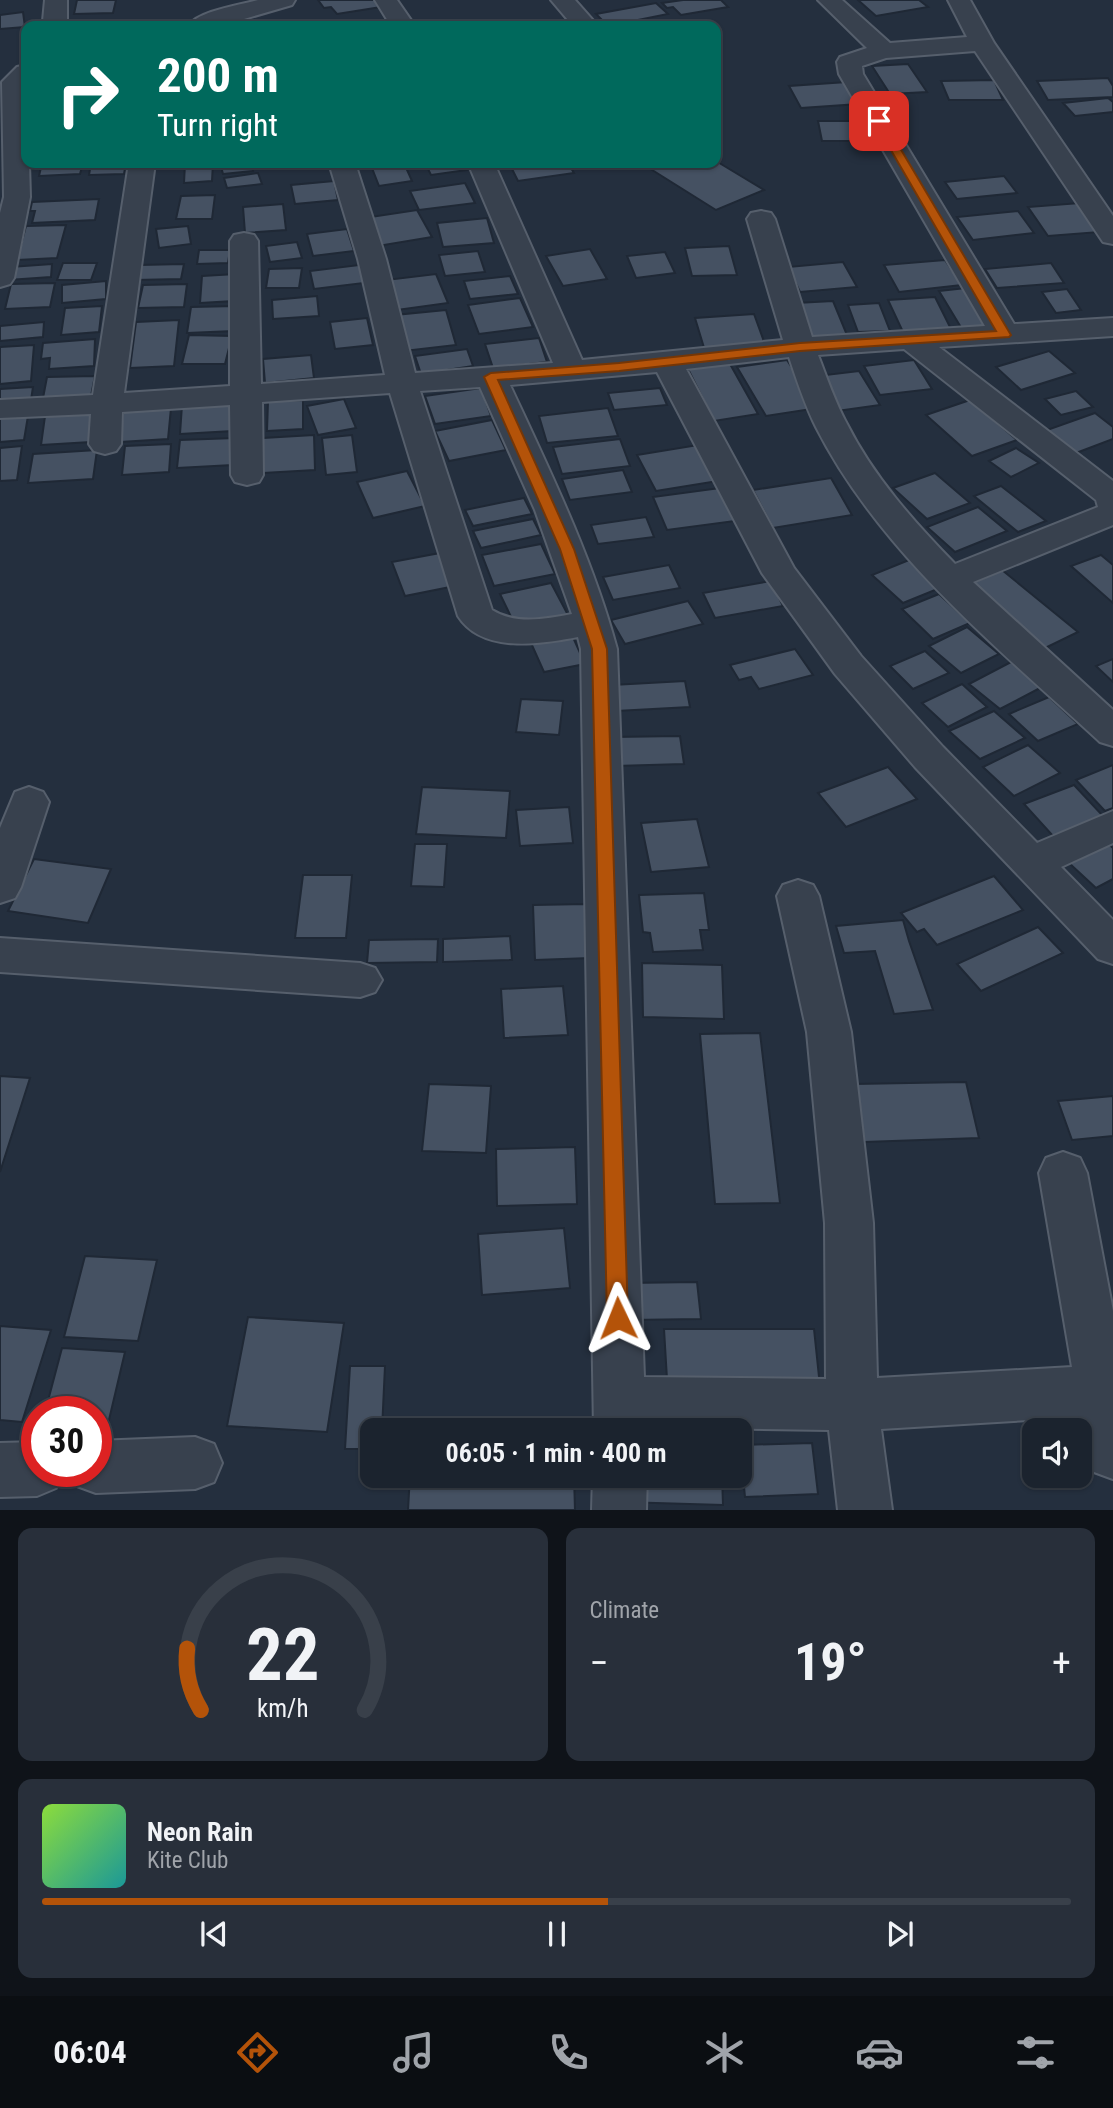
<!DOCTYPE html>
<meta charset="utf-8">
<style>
body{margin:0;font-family:"Roboto Condensed",sans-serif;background:#282f3a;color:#f1f3f6;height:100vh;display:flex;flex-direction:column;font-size:26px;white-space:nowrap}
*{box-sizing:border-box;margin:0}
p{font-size:23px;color:#a0a4aa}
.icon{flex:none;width:38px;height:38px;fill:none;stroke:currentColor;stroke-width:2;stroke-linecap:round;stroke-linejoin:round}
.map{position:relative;height:1510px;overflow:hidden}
.drawer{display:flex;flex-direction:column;gap:18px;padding:18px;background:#0f1319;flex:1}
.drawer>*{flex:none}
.hud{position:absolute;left:21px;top:21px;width:700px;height:147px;border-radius:14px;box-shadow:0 2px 5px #0004,0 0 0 2px #39404a;background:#00695c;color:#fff;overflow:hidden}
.controls{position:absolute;left:1022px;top:1418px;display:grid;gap:14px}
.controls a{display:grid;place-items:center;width:70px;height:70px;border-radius:14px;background:#1b232e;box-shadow:0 2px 5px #0004,0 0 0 2px #39404a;font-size:35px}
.speed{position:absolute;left:21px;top:1396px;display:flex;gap:14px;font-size:35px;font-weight:700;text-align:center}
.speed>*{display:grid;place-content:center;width:91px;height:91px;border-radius:50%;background:#1b232e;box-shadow:0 2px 5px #0004,0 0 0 2px #39404a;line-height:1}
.speed .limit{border:10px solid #d22;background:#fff;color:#111}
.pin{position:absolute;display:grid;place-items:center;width:60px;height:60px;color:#fff;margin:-30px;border-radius:14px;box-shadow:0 4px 10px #0006}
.me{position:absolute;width:77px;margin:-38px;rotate:358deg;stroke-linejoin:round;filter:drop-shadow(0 0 5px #0008)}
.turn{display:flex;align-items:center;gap:24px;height:147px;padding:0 21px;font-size:32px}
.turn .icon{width:91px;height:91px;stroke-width:2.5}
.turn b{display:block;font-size:49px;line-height:60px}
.big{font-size:52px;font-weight:700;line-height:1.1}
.drawer .tile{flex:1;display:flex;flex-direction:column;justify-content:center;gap:10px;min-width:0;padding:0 24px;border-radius:14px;background:#282f3a}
.drawer .dial{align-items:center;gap:0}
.dial svg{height:182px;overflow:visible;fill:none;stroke:#39404a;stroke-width:7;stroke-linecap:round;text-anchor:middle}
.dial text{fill:#f1f3f6;stroke:none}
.song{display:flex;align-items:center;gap:21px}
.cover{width:84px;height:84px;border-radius:10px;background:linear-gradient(135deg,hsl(90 70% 55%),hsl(180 70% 35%))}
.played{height:7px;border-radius:4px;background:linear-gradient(90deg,#b45309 55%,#39404a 55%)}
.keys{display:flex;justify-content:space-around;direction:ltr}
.heat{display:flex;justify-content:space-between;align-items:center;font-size:38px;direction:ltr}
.drawer .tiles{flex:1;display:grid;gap:18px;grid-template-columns:1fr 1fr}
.tile:last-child{grid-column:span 2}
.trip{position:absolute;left:360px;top:1418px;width:392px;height:70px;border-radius:14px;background:#1b232e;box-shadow:0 2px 5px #0004,0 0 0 2px #39404a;font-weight:700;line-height:70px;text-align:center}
.tab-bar{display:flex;height:112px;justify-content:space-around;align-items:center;background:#0b0e12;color:#a0a4aa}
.tab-bar .icon{width:49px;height:49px}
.tab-bar .active{color:#b45309}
.tab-bar b{font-size:32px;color:#f1f3f6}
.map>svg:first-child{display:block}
.building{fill:#455162;stroke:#1f2835;stroke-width:2}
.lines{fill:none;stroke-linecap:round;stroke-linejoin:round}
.street-casing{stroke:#565f6c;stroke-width:4}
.street{fill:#38414e;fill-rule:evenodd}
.route{fill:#b45309;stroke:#753606;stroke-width:2}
</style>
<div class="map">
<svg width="1113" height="1510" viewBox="0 0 1113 1510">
<rect width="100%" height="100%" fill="#242f3e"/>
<!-- building -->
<g class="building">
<polygon points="77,0 116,0 113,13 74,14"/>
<polygon points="318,0 375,0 381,7 337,14 331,7 324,8"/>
<polygon points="683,0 721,0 728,7 681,15 673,7 667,8 662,3"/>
<polygon points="858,0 919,0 928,7 876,16"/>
<polygon points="656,3 668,14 608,26 596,14"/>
<polygon points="23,12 25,27 0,29 0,15"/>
<polygon points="908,64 927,92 890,94 872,66"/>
<polygon points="1108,78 1113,86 1113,97 1048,100 1037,81"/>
<polygon points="994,80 1003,100 949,100 941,81"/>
<polygon points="847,82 859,104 801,108 789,86"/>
<polygon points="1108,98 1113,102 1113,112 1075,116 1063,103"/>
<polygon points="818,121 868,121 874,141 822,141"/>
<polygon points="716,161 764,190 716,210 649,168 662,163"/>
<polygon points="42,163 83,163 80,174 39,176"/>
<polygon points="91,163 126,163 124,174 89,175"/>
<polygon points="185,163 213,163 212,181 184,183"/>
<polygon points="220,163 251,163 253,171 223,174"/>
<polygon points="370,163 404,163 412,181 379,186"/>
<polygon points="425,163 463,163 467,170 431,175"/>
<polygon points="509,163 568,163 574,173 518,181"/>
<polygon points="258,173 262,184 227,188 224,178"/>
<polygon points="1004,176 1017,193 957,199 945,182"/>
<polygon points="334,181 338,200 295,204 291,185"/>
<polygon points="465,183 475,203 419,210 410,191"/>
<polygon points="215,195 212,219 176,219 181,196"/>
<polygon points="99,199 95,220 32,223 35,211 30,211 32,202"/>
<polygon points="1080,203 1100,232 1048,236 1028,207"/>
<polygon points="283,204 286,230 245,233 243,207"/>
<polygon points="417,210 432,237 378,246 364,218"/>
<polygon points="1018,211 1034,233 973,240 957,217"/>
<polygon points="487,218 494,243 443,247 437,223"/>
<polygon points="66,225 57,258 17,260 26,226"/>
<polygon points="188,226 191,244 159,248 156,229"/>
<polygon points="347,229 354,251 313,256 307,234"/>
<polygon points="297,242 302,258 270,262 266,246"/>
<polygon points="729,246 737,275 692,276 685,248"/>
<polygon points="590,249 607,279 563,286 546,256"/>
<polygon points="199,250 230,250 228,263 197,264"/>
<polygon points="478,251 485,272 445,276 439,255"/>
<polygon points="665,252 675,273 636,278 627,256"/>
<polygon points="945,260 962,285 899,292 884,265"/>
<polygon points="843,262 857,287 800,292 788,267"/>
<polygon points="63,263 97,263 91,280 57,280"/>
<polygon points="1051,263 1064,283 997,288 985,269"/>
<polygon points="52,264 51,277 8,280 10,267"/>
<polygon points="184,264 181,279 135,280 139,265"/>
<polygon points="359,265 364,283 314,289 310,271"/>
<polygon points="302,268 299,288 266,288 269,269"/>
<polygon points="236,274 234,301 200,303 202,276"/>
<polygon points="436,274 448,303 397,310 386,280"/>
<polygon points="510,276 518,294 470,299 464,281"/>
<polygon points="106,281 106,299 62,303 62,285"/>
<polygon points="55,283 50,307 5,309 11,284"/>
<polygon points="187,284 184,307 138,308 143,285"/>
<polygon points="966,288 990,327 962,329 939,291"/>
<polygon points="1067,289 1081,310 1056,313 1042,292"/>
<polygon points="317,296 319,316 273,319 272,300"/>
<polygon points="935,297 951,329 903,332 888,300"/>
<polygon points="520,298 533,327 479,334 468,305"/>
<polygon points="833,301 847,335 809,338 796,303"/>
<polygon points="879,303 890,331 858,332 848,305"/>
<polygon points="102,306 99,332 61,335 65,308"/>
<polygon points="236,306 234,331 187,333 191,307"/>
<polygon points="446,310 456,345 404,351 395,315"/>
<polygon points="754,314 766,347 705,351 695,318"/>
<polygon points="367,318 373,345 335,349 330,322"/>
<polygon points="179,320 174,366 130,368 136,322"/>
<polygon points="44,322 43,337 0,341 0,326"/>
<polygon points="189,335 232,336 225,364 182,364"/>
<polygon points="539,338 547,362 493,368 485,344"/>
<polygon points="95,339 94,366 49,369 50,358 41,359 43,343"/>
<polygon points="34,345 31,381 0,384 0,347"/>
<polygon points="467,349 473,366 421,374 415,356"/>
<polygon points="1049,351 1075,373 1021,390 996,367"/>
<polygon points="311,355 314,378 265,383 263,359"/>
<polygon points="787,360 818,408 766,416 737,367"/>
<polygon points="914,360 932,389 880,395 864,366"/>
<polygon points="730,364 758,414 714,421 688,369"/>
<polygon points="859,371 880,405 837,411 817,376"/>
<polygon points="95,376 91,396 43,398 47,377"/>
<polygon points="33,387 31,400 0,402 0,389"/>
<polygon points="481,388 491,416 435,424 425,396"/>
<polygon points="660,388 667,405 614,410 608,393"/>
<polygon points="1076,391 1093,407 1061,415 1045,399"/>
<polygon points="344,399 356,428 318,435 307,406"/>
<polygon points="303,400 303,429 267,431 268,401"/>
<polygon points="970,400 1017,440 972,456 926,415"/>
<polygon points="233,402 233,431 180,434 182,405"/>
<polygon points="171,408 168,439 120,442 123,411"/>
<polygon points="608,408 618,436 547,443 539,416"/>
<polygon points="95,413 91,442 41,445 45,416"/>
<polygon points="1095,413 1113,427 1113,439 1076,453 1047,430"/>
<polygon points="28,416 24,440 0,442 0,418"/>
<polygon points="492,420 506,450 449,461 435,431"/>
<polygon points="314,435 315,470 263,473 263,438"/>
<polygon points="352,435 357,472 326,475 322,438"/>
<polygon points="235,438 233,465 177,468 180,440"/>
<polygon points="620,439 630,466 562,474 553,447"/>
<polygon points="171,444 169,472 122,475 125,446"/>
<polygon points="704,444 724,480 656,491 637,455"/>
<polygon points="22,446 17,480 0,481 0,448"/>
<polygon points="1016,448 1039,463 1011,477 989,461"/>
<polygon points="97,450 93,479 28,483 33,454"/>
<polygon points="623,470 632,492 570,500 562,479"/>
<polygon points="407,471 425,506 373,518 357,482"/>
<polygon points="935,473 970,503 927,519 893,488"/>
<polygon points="831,478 852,515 773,528 753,490"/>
<polygon points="1001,486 1046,521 1018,532 974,496"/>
<polygon points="720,488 735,521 667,530 653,497"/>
<polygon points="524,498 532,514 473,526 465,510"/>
<polygon points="978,507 1007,531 955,552 927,527"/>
<polygon points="646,517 654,537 598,544 591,525"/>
<polygon points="533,519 541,535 481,548 473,531"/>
<polygon points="541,544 555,574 494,586 482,555"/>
<polygon points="440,553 455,586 405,596 392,562"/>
<polygon points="1101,555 1113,565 1113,603 1071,566"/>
<polygon points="909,560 940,588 903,603 872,575"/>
<polygon points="669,565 680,588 613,600 603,577"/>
<polygon points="1002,570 1078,632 1041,650 965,586"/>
<polygon points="771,581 783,606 715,618 703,593"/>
<polygon points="551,583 568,615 516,627 500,594"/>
<polygon points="939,594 970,623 933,639 902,609"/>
<polygon points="688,601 703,624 625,644 611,620"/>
<polygon points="967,627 999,654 961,673 929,646"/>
<polygon points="572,635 585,664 544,672 531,643"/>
<polygon points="795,649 813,675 759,689 751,677 739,680 730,665"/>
<polygon points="925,651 949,673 913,689 890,666"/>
<polygon points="1113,659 1113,682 1096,666"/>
<polygon points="1011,662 1042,687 1000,709 969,684"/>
<polygon points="685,681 690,707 616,711 612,685"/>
<polygon points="962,684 987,707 948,727 922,703"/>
<polygon points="1049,697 1078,724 1038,741 1009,714"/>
<polygon points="521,699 563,701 559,735 516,732"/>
<polygon points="994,711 1025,738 980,759 949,731"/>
<polygon points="680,736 684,764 615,766 612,737"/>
<polygon points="1028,745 1060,773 1014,796 983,767"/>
<polygon points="1113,765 1113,808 1105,811 1076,780"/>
<polygon points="888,767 917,799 846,827 818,793"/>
<polygon points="1074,785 1103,816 1053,836 1024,804"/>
<polygon points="422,787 510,791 506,838 416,834"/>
<polygon points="569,807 573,843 520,846 516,810"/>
<polygon points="697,819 709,867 651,872 641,823"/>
<polygon points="1107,843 1113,848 1113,879 1096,888 1069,863"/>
<polygon points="415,844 447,844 444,887 411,886"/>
<polygon points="34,859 111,869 88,923 8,911"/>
<polygon points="303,875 352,875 346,938 295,938"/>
<polygon points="994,876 1023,910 937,945 924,929 917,932 901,913"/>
<polygon points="704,893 709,930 700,930 703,950 653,952 650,933 643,932 639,895"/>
<polygon points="587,904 591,958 535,960 533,905"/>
<polygon points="903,920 909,941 933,1010 894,1014 875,951 844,953 836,926"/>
<polygon points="1038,927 1063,953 981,991 957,964"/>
<polygon points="510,936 512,960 443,962 443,939"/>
<polygon points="438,939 437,962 367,963 369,940"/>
<polygon points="642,963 722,965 724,1019 643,1017"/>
<polygon points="563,986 568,1035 504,1038 501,989"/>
<polygon points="760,1033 780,1203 715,1204 700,1034"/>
<polygon points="0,1076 30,1078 0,1172"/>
<polygon points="966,1082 979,1138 864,1142 853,1084"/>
<polygon points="429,1084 491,1086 486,1153 422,1151"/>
<polygon points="1113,1096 1113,1136 1072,1140 1058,1101"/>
<polygon points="575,1147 577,1204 497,1206 496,1149"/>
<polygon points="564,1228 570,1288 482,1295 478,1234"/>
<polygon points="85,1256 157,1260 138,1341 64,1337"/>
<polygon points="697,1282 701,1319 629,1320 627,1283"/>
<polygon points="248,1317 344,1323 327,1432 227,1426"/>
<polygon points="0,1326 51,1330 22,1422 0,1420"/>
<polygon points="664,1329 814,1329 821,1396 668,1396"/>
<polygon points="62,1348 125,1352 104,1441 96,1441 96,1412 45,1412"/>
<polygon points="350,1366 385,1366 382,1430 373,1430 373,1449 345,1449"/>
<polygon points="812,1443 818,1494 745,1497 740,1445"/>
<polygon points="410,1475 574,1475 575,1510 408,1510"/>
<polygon points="621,1475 722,1475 723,1505 622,1502"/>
</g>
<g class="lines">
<defs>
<g id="street">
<polygon points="45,0 67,0 67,21 63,26 47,26 43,21"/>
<path d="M258,0h37l-3,5 -72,21h-32c10,-15 52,-21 70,-26z"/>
<polygon points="375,0 397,0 415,26 391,26"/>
<polygon points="551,0 575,0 598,26 573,26"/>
<path d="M818,0h24l48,43 77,-6 -19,-37h22l24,43 119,173v28l-10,-2 -128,-191 -89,7 -24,8 1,8 151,250 99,-6v18l-174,11 174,134v44l-140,57 140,128v36l-13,-4c-103,-95 -220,-189 -284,-315 -11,-22 -19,-46 -27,-70l-103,12 108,199 67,88 82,91 94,96 76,-32v32l-52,24 52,53v44l-15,-5 -183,-192 -80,-93 -73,-101 -105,-201 -147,13c40,86 82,172 107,264l27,728 182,2 -1,-156 -18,-191 -30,-136 6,-11 15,-5 15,5 6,11 32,136 22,191 4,155 195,-11 -33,-194 7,-15 17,-6 17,6 7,15 26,138v168l-19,-7 -7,-19 -7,-36 -199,12 11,81h-54l-9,-80 -183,-3v3h-52l-13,-781 -3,-12c-37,7 -96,17 -120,-21l-68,-223 -128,9 1,73 -4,7 -12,3 -12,-3 -4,-7 -1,-70 -108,7 -1,32 -5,7 -11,3 -11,-3 -5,-7 2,-30 -91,4v-18l93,-5 36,-232h26l-31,230 106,-7v-145l4,-6 10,-2 10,2 4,6 3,143 124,-9 -27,-116 -29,-96h26l31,96 29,114 138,-10 -85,-200h26l88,197 201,-20 -36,-121 4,-6 10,-2 10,2 4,6 37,118 173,-11 -146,-252 -2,-12 3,-5 27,-9zM904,349l192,151 2,7 -143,57c-41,-42 -82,-88 -108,-140 -12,-22 -20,-46 -29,-69zM480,387l55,123 37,104c-27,5 -56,11 -80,-4l-72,-219z"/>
<polygon points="26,65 26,163 29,163 30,197 14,278 10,284 0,287 0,213 4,197 2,82 17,67"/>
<polygon points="29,787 43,792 49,802 21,887 15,898 0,903 0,828 15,792"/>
<polygon points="0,938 360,963 375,968 382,980 375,992 360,997 0,972"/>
<polygon points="195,1437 214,1444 222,1463 214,1482 195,1489 96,1493 77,1486 71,1472 96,1472 96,1441"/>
<polygon points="37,1442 37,1472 62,1472 56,1488 37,1496 0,1497 0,1443"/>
<polygon points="593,1475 647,1475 646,1510 592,1510"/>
</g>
</defs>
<!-- street casing -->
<use href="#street" class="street-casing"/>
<!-- street -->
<use href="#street" class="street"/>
</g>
<!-- route -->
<polygon class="route" points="879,118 884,121 1011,335 1009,337 800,351 619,371 498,380 574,549 607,649 628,1318 625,1325 618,1328 610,1325 607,1318 592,649 560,549 484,377 491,373 619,363 800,343 996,331 874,121"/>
</svg>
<div class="controls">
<a><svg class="icon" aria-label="sound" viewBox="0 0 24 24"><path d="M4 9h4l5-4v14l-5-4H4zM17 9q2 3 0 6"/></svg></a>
</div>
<div class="speed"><div class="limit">30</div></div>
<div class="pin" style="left:879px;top:121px;background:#d93025"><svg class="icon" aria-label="arrive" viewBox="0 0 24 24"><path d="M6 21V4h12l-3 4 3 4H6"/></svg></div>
<svg class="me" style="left:618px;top:1318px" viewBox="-20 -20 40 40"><path d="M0-17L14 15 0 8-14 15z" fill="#b45309" stroke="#fff" stroke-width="4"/></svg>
<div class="trip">06:05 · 1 min · 400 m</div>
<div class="hud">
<div class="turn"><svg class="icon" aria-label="right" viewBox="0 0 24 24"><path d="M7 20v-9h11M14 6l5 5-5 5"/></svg><div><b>200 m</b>Turn right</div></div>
</div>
</div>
<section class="drawer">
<div class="tiles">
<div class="tile dial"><svg viewBox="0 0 100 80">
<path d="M14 69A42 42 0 1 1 86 69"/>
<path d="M14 69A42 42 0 0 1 8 42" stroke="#b45309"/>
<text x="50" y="56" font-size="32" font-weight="700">22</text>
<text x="50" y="72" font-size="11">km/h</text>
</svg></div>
<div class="tile"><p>Climate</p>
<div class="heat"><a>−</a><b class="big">19°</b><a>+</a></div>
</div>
<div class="tile">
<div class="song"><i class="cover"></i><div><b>Neon Rain</b><p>Kite Club</p></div></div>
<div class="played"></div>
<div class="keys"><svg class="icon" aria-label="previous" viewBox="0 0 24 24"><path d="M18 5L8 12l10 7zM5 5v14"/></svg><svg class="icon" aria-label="pause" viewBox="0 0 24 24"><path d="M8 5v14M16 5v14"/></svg><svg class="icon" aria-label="next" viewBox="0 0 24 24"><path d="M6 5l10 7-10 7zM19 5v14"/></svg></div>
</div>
</div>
</section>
<nav class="tab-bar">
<b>06:04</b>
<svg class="icon active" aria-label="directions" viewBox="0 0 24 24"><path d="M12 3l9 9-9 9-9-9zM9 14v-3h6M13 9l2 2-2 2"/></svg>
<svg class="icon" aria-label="music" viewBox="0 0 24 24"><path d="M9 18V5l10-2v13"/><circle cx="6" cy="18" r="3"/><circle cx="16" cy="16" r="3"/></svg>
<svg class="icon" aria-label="phone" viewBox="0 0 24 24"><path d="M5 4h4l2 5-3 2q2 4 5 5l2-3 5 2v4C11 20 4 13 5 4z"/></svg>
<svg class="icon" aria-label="climate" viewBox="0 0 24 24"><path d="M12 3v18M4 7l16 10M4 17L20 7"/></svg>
<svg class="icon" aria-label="car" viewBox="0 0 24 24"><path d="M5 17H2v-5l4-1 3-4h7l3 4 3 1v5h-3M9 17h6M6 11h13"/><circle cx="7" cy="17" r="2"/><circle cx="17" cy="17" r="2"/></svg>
<svg class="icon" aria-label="filters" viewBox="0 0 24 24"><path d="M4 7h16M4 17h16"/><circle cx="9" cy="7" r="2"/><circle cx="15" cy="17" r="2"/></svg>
</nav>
